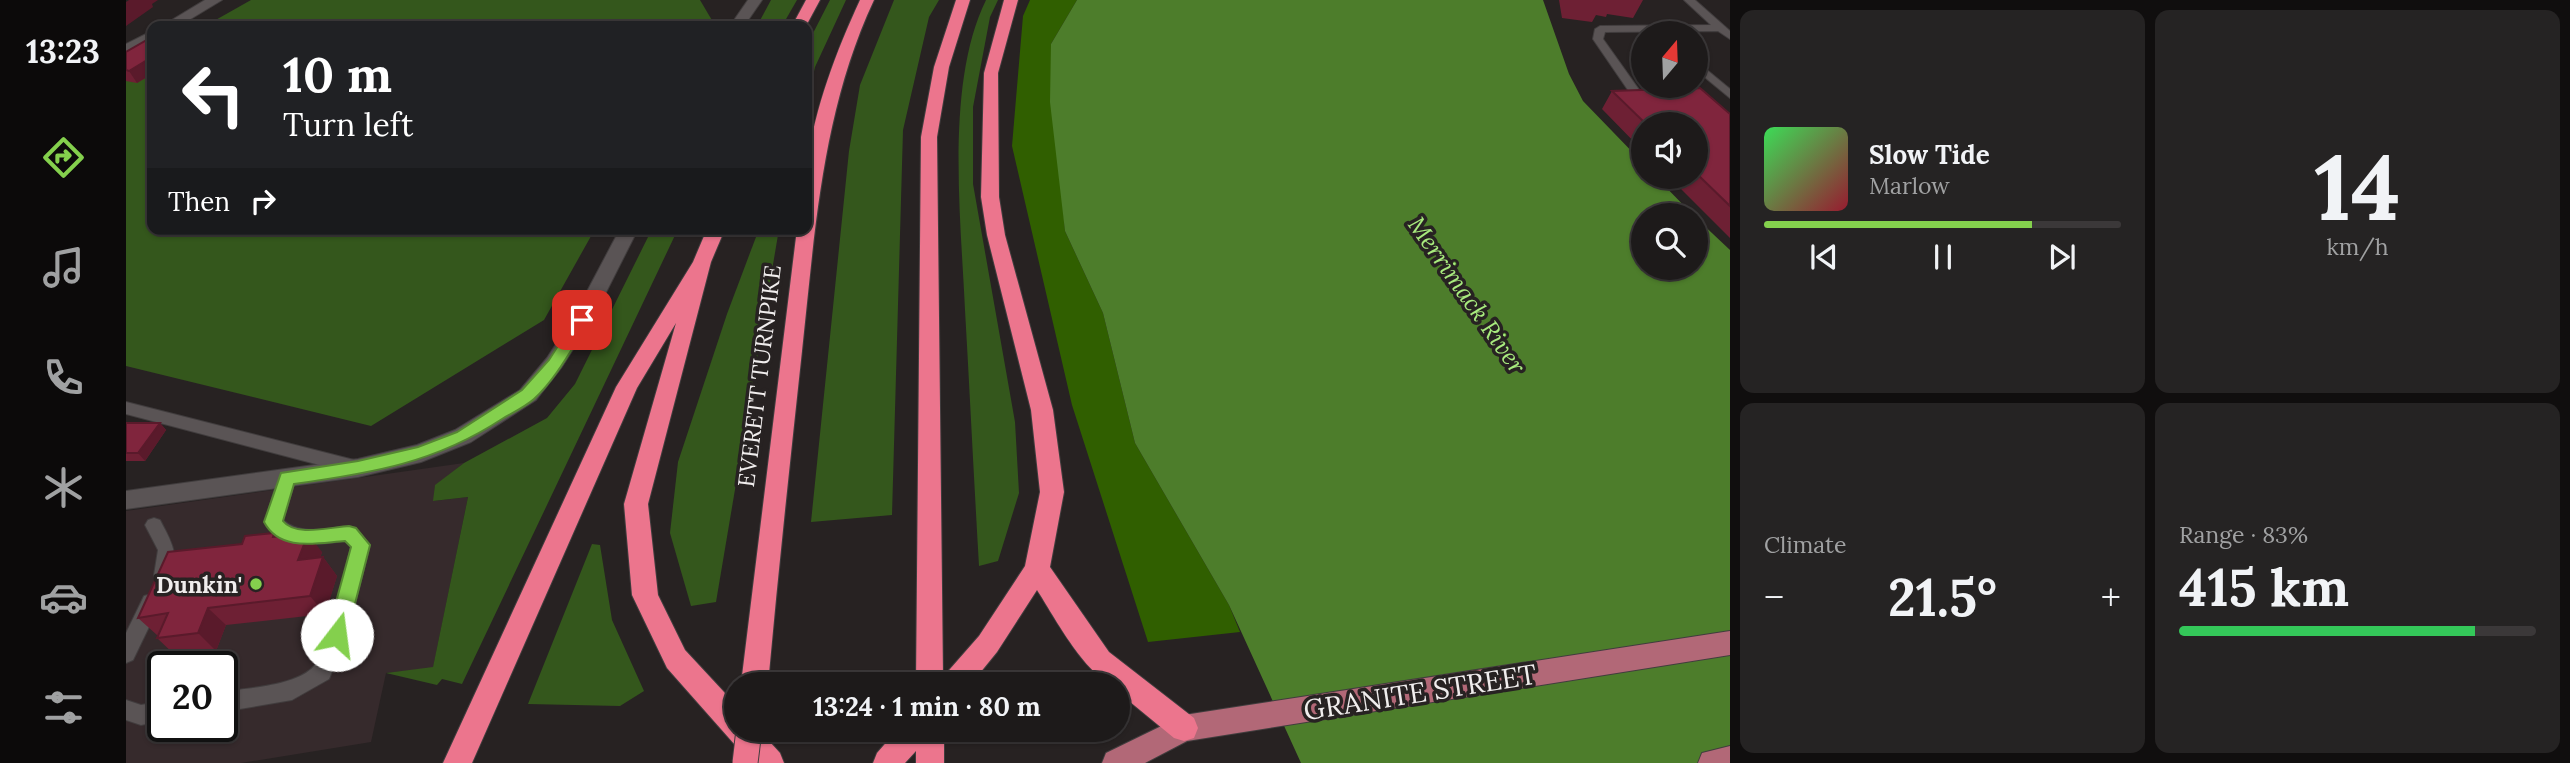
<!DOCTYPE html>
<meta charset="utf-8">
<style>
body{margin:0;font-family:Lora,serif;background:#252323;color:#f1f3f6;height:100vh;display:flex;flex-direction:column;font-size:26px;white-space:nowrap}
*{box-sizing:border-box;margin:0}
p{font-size:23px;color:#a0a1a2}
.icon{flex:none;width:38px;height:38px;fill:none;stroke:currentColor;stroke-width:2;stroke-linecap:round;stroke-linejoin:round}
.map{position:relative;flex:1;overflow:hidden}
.sheet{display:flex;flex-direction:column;gap:10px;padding:10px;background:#100e0e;width:840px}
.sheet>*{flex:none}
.banner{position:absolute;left:21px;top:21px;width:665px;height:214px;border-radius:14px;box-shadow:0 2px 5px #0004,0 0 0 2px #3b3839;background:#202124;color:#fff;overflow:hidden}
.needle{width:46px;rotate:19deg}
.tools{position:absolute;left:1505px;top:21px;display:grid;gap:14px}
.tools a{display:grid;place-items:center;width:77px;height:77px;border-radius:50%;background:#1d1a1a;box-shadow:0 2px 5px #0004,0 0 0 2px #3b3839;font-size:35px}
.speed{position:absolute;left:21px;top:651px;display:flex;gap:14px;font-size:35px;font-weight:700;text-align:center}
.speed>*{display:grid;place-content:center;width:91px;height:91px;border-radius:50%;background:#1d1a1a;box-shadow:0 2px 5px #0004,0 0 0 2px #3b3839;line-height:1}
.speed .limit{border:4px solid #111;border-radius:10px;background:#fff;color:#111}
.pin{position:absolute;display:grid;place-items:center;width:60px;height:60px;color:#fff;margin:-30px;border-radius:14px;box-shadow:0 4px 10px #0006}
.me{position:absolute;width:77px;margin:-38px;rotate:15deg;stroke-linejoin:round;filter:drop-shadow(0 0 5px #0008)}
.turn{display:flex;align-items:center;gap:24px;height:147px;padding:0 21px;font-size:32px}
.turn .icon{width:91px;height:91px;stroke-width:2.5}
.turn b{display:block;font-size:49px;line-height:60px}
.then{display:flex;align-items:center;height:66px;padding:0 21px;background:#0003;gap:14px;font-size:26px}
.big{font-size:52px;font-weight:700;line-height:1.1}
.sheet .widget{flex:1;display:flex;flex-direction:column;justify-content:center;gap:10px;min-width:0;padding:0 24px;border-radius:14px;background:#252323}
.sheet .dial{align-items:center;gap:0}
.dial b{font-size:91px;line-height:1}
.song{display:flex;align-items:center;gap:21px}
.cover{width:84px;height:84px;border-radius:10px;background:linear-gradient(135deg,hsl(130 70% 55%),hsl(350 70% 35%))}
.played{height:7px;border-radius:4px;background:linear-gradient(90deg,#84d04d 75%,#3b3839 75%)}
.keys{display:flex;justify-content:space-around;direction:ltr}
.heat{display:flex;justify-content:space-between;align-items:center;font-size:38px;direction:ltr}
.charge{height:10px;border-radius:5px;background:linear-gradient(90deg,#34c759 83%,#3b3839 0)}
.sheet .tiles{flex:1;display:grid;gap:10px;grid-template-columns:repeat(2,1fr)}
.trip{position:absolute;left:598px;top:672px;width:406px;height:70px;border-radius:35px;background:#1d1a1a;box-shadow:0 2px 5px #0004,0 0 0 2px #3b3839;font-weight:700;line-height:70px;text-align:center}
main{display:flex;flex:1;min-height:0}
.dock{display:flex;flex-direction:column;width:126px;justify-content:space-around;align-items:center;background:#0c0a0a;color:#a0a1a2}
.dock .icon{width:49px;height:49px}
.dock .current{color:#84d04d}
.dock b{font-size:32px;color:#f1f3f6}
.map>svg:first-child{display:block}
.built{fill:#362a2c;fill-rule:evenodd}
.green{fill:#34571c}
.forest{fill:#305f00}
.water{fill:#4d7d2b}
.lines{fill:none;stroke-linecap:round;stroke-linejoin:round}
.lane-casing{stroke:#413d3e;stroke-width:2}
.street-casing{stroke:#413d3e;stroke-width:2}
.secondary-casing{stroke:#413d3e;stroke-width:2}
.primary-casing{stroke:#413d3e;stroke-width:2}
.highway-casing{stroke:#413d3e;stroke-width:2}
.lane{fill:#5a5455;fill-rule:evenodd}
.street{fill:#5a5455;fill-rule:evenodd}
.secondary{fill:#5a5455;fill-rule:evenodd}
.primary{fill:#b26877;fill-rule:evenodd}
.highway{fill:#ec758d;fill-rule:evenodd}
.highway-bridge-casing{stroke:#413d3e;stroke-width:27;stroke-linecap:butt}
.highway-bridge{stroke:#ec758d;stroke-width:25}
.wall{fill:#6e2034}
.shaded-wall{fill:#5a1a2b}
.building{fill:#80253d;stroke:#5a1a2b;stroke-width:2}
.route{fill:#84d04d;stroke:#568732;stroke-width:2}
.poi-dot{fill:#84d04d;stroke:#272222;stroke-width:2.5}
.labels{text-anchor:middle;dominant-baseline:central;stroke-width:7;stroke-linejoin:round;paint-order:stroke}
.street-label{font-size:23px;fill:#f0eded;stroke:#272222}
.poi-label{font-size:23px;font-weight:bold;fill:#f0eded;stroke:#272222;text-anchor:end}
.water-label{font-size:24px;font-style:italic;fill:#a8eb7e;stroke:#272222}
.near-street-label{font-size:28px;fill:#f0eded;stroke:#272222}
</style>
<main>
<nav class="dock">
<b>13:23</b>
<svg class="icon current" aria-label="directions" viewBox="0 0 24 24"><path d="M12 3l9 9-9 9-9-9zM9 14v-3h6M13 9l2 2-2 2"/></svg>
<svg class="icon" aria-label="music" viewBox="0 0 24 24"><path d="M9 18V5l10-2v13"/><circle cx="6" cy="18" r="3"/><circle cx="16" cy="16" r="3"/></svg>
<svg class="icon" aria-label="phone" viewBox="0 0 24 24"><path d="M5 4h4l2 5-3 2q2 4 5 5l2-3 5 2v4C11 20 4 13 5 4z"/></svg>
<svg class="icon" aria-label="climate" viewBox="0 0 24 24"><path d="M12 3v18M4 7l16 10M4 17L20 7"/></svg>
<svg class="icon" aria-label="car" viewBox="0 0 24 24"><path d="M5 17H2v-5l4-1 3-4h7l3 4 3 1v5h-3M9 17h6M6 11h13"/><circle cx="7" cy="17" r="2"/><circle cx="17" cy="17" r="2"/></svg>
<svg class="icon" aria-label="filters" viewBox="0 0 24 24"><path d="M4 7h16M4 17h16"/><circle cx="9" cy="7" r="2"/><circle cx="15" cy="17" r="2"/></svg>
</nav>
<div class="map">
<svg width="1604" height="763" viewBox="0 0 1604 763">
<rect width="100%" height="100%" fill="#272222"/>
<!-- built -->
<path class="built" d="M338,463l-29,23 -1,15 34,-4 -35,171 -47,5 -15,69 -130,21h-115v-252zM37,667h59v59h-59z"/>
<!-- green -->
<g class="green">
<polygon points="125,0 574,0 587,22 584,26 79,26"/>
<polygon points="645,0 671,0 656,26 631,26"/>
<polygon points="704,0 720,0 689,67 681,103 681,45"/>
<polygon points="768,0 813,0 803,17 777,130 766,515 685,522 723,151 734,85"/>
<path d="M860,0h12l-8,17 -17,90v77l42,238 4,71 -21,68 -19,5c-5,-85 -9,-170 -14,-256 -4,-91 -20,-227 21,-310z"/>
<polygon points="26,56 26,229 469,229 418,320 245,426 0,366 0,71"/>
<polygon points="526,229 552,229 336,684 316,679 311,685 260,673 307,667 342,497 307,501 309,485 338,463 421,418 449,384"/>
<polygon points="633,229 653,229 590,602 565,606 544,533 552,462 601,314"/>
<polygon points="466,544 474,545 486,620 518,691 494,706 402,704"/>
</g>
<!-- forest -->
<polygon class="forest" points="904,0 951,0 925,44 939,231 977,313 1009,443 1103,605 1114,632 1022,642 946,405 886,146 897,16"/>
<!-- water -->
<polygon class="water" points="951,0 1417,0 1443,74 1457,101 1517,163 1517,177 1530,177 1567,215 1517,215 1517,268 1570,268 1570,218 1604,250 1604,763 1175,763 1103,605 1009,443 977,313 939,231 924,102 925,44"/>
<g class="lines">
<defs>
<g id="lane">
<polygon points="1558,0 1569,0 1604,31 1604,39 1592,31 1479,32 1477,39 1514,91 1504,93 1467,39 1469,29 1474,26 1585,25"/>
<polygon points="1570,61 1604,89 1604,98 1570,70"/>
<polygon points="0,402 228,460 234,462 237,467 234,472 228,474 0,414"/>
<path d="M161,471l6,2 3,5 -13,42c17,16 46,8 66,6l6,2 15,17 -23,90 -18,44 -37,21 -70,12v-20c25,-4 75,-6 92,-26 14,-15 31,-96 37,-119l-6,-6c-27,3 -65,11 -80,-19l13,-44 3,-5z"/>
<path d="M28,518l6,2c11,21 21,37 10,61l-7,2 -7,-2 -2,-6 4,-25 -13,-25 3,-5z"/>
<polygon points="25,594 32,596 35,602 7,660 0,663 0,633 18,596"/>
<polygon points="0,700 15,705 37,701 37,721 15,725 0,720"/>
</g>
<g id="street">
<polygon points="622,0 636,0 618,26 604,26"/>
<polygon points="494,229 512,229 466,320 435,368 410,400 345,442 295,462 232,477 0,509 0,491 232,459 291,445 329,430 394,390 421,358 447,318"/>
</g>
<g id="secondary">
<polygon points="79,0 96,0 53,26 36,26"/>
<polygon points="26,31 26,41 0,54 0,44"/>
</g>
<g id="primary">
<polygon points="1604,631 1604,655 1061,741 1019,763 976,763 980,753 1058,715"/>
<polygon points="1604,746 1604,763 1572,763 1576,753"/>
</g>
<g id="highway">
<polygon points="680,0 694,0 680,26 666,26"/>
<path d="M734,0h14c-52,111 -59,231 -72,351 -12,111 -24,222 -34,333h-27l56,-455h10c0,-21 -3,-44 0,-65 8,-57 29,-112 53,-164z"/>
<path d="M830,0h14l-21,67 -12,70 6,540 36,-41 46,-70 15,-74 -9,-82 -44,-175 -6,-38 3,-124 20,-73h14l-20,73 1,124 6,38 48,175 11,82 -14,75 59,85 85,66 4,10 -4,10 -10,3 -10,-3 -56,-46v-8c-29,0 -65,-70 -81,-94l-40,62 -26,32h-55l5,-547 13,-70z"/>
<polygon points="581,229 599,229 585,262 522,504 532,595 559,650 611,706 611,730 633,730 654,753 658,763 625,763 541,668 506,595 498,504 550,323 511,388 346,763 317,763 490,387 567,262"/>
<polygon points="771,730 818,730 818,763 790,763 790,751 779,763 747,763 751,753"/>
</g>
</defs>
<!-- lane casing -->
<use href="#lane" class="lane-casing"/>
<!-- street casing -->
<use href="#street" class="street-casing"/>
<!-- secondary casing -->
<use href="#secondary" class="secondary-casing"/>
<!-- primary casing -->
<use href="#primary" class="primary-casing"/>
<!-- highway casing -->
<use href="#highway" class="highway-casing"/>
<!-- lane -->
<use href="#lane" class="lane"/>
<!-- street -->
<use href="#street" class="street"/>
<!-- secondary -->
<use href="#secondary" class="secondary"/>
<!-- primary -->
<use href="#primary" class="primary"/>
<!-- highway -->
<use href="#highway" class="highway"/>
<defs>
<polyline id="highway-bridge" points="619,763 623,730"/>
</defs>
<!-- highway-bridge casing -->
<use href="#highway-bridge" class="highway-bridge-casing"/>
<!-- highway-bridge -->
<use href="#highway-bridge" class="highway-bridge"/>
</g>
<!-- wall -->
<g class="wall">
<polygon points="1433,0 1517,0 1507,18 1481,14 1480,17 1470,15 1466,22 1436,18"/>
<polygon points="26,37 26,74 11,83 0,81 0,52"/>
<polygon points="1486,91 1604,114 1604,238 1543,177 1570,177 1570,124 1517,124 1517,151 1476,109"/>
<polygon points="0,423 34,423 40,430 19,461 0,461"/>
<polygon points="152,537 196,552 194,558 197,557 211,576 199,614 100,625 90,651 50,656 31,638 32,635 31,635 12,618 116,544"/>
</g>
<!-- shaded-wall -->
<g class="shaded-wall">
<polygon points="3,0 32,0 26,4 27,7 0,26 0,2"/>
<polygon points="26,57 26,74 11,83 3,71"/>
<polygon points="34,423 40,430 19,461 12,453"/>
<polygon points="182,534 196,552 187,578 172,560"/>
<polygon points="197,557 211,576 199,614 184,596"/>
<polygon points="82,608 100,625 90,651 72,633"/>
</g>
<!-- building -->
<g class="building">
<polygon points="26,37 26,57 3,71 0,70 0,52"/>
<polygon points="1574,88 1604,114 1604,206 1570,173 1570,124 1520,124 1486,91"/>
<polygon points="0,423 34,423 12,453 0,453"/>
<polygon points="148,533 147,537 182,534 172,560 197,557 184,596 82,608 72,633 31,638 42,613 12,618 42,552 116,544 119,536"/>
</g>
<!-- route -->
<path class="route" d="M456,315l8,5c-17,26 -33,58 -56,79 -9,8 -22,14 -32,20 -67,44 -130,54 -208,65l-11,37c12,16 48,6 66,5l7,2 14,17 -23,90 -3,6 -7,3 -7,-3 -3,-6 24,-88 -6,-6c-29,2 -65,11 -81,-19l17,-49 77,-12 60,-14 39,-15 65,-42 27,-30 28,-44z"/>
<!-- markers -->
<circle class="poi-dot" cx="130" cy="584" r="7"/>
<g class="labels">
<!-- street labels -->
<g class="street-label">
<text transform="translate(633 376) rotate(-83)">EVERETT TURNPIKE</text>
</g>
<!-- poi labels -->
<g class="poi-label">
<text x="116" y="584">Dunkin'</text>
</g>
<!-- water labels -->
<g class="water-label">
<text transform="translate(1341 295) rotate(55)">Merrimack River</text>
</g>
<!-- near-street labels -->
<g class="near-street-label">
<text transform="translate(1294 692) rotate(-9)">GRANITE STREET</text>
</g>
</g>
</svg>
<div class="tools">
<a><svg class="needle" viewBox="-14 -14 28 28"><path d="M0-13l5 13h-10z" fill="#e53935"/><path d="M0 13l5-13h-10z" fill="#a0a1a2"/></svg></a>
<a><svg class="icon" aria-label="sound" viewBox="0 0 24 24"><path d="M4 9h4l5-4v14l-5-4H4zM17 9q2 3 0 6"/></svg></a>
<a><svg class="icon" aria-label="search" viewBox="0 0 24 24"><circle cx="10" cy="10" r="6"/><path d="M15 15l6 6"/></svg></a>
</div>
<div class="speed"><div class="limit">20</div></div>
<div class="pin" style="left:456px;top:320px;background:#d93025"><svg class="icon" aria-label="arrive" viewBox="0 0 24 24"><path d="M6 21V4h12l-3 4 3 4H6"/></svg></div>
<svg class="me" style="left:211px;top:635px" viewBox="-20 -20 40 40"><circle r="19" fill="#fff"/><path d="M0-13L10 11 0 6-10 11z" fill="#84d04d"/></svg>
<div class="trip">13:24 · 1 min · 80 m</div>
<div class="banner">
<div class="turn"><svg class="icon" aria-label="left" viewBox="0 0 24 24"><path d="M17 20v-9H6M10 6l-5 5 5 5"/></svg><div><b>10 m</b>Turn left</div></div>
<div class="then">Then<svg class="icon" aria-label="right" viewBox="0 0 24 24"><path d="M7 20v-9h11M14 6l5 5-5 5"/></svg></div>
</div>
</div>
<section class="sheet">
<div class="tiles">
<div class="widget">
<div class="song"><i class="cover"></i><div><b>Slow Tide</b><p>Marlow</p></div></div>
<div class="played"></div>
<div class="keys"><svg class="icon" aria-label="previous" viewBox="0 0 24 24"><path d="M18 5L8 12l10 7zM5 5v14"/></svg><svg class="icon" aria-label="pause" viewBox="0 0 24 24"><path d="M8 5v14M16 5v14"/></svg><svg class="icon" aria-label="next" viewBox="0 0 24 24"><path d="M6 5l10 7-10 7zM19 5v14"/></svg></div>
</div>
<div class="widget dial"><b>14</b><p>km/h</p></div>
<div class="widget"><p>Climate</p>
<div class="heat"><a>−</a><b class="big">21.5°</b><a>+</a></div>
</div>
<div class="widget"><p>Range · 83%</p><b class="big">415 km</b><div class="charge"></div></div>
</div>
</section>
</main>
